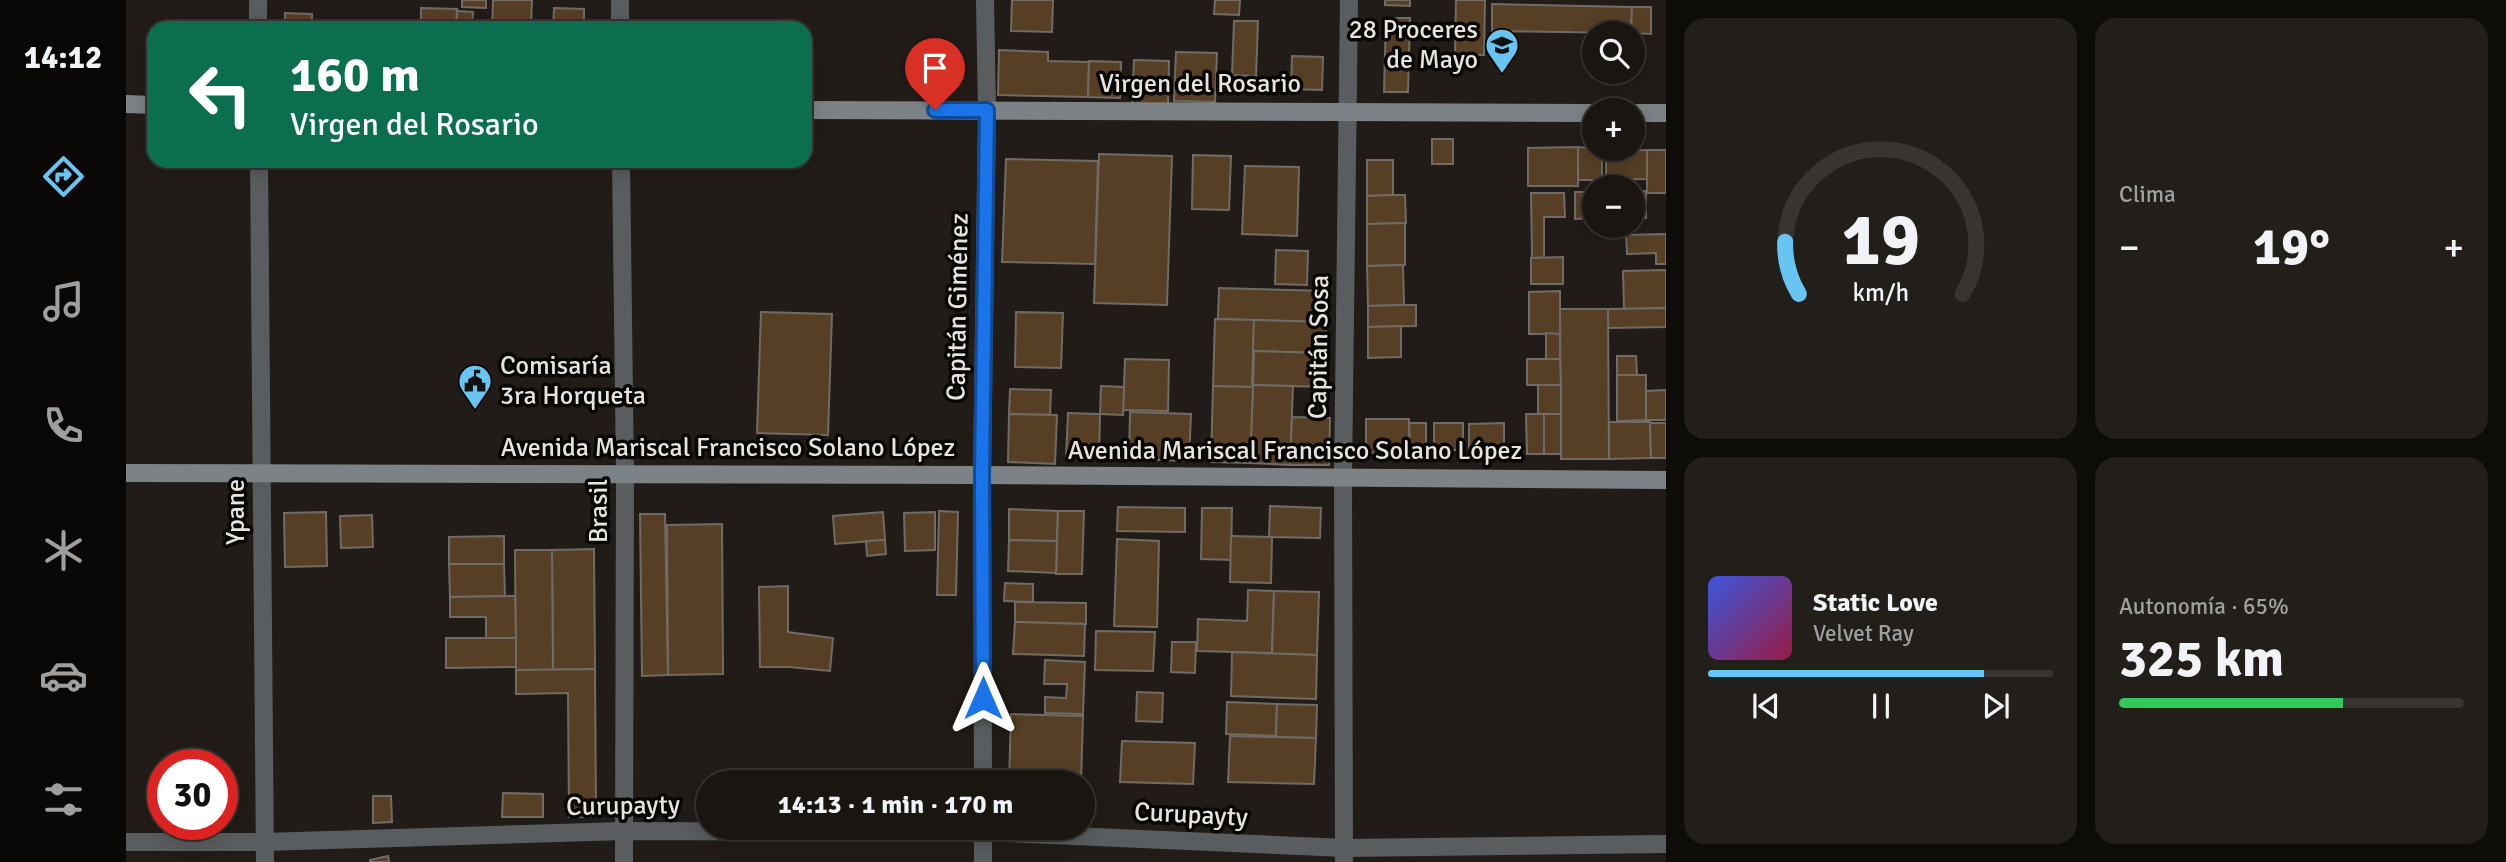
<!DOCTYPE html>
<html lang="es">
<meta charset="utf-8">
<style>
body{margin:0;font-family:Signika,sans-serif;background:#221e1a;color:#f1f3f6;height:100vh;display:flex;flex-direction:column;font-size:26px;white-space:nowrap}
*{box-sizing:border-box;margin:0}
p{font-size:23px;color:#9f9f9f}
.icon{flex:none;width:38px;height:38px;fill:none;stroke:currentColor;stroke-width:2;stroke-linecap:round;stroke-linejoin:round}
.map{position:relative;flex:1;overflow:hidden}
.details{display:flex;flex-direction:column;gap:18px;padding:18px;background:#0e0c09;width:840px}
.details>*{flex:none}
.top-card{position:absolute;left:21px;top:21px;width:665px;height:147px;border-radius:21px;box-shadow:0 4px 18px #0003,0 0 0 2px #373431;background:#0b6e4f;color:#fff;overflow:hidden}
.tools{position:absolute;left:1456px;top:21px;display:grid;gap:14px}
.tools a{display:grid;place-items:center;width:63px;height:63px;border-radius:50%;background:#191511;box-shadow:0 4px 18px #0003,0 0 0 2px #373431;font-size:35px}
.speed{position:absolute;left:21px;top:749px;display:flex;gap:14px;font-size:35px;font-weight:700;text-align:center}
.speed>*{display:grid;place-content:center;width:91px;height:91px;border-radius:50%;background:#191511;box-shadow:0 4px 18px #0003,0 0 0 2px #373431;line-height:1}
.speed .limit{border:10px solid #d22;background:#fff;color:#111}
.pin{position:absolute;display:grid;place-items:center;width:60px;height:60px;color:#fff;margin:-72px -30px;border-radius:50% 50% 50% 0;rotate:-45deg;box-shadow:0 0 7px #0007}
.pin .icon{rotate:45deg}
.me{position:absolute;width:77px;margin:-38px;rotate:0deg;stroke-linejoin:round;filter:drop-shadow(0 0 5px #0008)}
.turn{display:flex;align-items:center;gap:24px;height:147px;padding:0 28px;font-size:32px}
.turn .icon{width:91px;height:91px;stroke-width:2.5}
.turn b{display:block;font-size:49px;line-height:60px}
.big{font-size:52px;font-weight:800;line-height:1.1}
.details .tile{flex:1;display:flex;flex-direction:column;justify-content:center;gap:10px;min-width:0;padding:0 24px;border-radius:21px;background:#221e1a}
.details .dial{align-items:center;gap:0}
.dial svg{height:182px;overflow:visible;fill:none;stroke:#373431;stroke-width:7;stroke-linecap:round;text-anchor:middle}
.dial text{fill:#f1f3f6;stroke:none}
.song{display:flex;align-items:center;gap:21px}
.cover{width:84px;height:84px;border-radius:10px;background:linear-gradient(135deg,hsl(230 70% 55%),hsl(340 70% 35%))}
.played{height:7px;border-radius:4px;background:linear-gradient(90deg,#68c4f0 80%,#373431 80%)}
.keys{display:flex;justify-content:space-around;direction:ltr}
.heat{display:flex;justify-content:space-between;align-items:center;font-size:38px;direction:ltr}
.charge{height:10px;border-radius:5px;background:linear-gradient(90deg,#34c759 65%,#373431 0)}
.details .tiles{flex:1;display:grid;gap:18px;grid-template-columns:repeat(2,1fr)}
.trip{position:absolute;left:570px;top:770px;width:399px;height:70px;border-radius:35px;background:#191511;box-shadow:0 4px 18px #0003,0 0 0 2px #373431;font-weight:800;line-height:70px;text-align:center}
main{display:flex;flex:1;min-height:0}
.dock{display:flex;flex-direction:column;width:126px;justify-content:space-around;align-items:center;background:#0a0807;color:#9f9f9f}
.dock .icon{width:49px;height:49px}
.dock .selected{color:#68c4f0}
.dock b{font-size:32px;color:#f1f3f6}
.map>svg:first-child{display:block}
.building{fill:#563f25;stroke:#716b65;stroke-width:2}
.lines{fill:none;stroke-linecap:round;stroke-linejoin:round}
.minor{stroke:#5a5d5f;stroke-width:18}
.secondary{stroke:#7c8285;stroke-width:18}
.route-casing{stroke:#114b97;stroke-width:18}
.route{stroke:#1a73e8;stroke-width:12}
.labels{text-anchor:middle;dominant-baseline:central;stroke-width:7;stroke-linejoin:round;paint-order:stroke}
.poi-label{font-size:26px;fill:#e7e4e0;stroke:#090705;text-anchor:end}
.street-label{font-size:26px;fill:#e7e4e0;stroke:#090705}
</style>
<main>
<nav class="dock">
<b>14:12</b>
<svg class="icon selected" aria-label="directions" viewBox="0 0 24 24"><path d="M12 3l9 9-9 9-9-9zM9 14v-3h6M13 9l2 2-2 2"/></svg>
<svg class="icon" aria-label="music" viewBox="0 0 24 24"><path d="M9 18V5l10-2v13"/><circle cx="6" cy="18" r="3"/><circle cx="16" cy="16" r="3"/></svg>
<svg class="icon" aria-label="phone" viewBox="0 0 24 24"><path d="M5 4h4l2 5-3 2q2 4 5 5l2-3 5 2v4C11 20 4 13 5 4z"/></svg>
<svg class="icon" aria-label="climate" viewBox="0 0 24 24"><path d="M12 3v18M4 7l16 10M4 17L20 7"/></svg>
<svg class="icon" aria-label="car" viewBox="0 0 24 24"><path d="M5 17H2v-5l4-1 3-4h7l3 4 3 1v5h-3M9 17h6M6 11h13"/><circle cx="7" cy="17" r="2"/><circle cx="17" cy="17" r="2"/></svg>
<svg class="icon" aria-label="filters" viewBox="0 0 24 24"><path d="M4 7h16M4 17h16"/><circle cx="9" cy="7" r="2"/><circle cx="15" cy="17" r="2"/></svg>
</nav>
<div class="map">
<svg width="1540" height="862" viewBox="0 0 1540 862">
<rect width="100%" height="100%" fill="#211c17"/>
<!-- building -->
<g class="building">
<polygon points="336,0 360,0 360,8 336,7"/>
<polygon points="367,0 406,0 405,28 366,28"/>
<polygon points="886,0 927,0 926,32 885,31"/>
<polygon points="1089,0 1114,0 1113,15 1088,14"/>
<polygon points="1259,0 1284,0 1284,6 1259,5"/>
<polygon points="1330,0 1359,0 1358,55 1329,55"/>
<polygon points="1366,4 1506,7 1505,33 1366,31"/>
<polygon points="1506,7 1525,7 1525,34 1505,33"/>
<polygon points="295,8 331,9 330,28 295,28"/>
<polygon points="428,8 458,9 458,28 427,28"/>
<polygon points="331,11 347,12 346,26 331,25"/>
<polygon points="159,13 186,14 186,28 159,28"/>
<polygon points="1260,18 1284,18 1282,92 1258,92"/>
<polygon points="1108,21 1132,21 1130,76 1106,75"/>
<polygon points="873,50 922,52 922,61 963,62 962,97 872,95"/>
<polygon points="1050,52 1091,53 1089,102 1048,101"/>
<polygon points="1166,56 1197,57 1196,90 1165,89"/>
<polygon points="1008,60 1043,61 1042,107 1006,106"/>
<polygon points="963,61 995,62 994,98 962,97"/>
<rect x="1306" y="139" width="21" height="25"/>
<polygon points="1452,147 1476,149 1476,180 1452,180"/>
<polygon points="1452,147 1452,186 1402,186 1402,148"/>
<rect x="1521" y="150" width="19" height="43"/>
<polygon points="1521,150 1521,179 1480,180 1480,151"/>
<polygon points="973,154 1046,156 1041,305 968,303"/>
<polygon points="1067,155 1105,156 1103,210 1066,209"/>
<polygon points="880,159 972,161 969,264 876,262"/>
<polygon points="1241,160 1267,160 1267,195 1241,196"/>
<polygon points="1119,166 1173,167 1171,236 1116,234"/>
<rect x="1507" y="191" width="13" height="27"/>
<polygon points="1449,192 1468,192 1468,218 1449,219"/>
<polygon points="1405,193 1438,193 1439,217 1418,217 1418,258 1406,258"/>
<polygon points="1267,195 1279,195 1280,223 1241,224 1241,196"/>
<polygon points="1279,223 1279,265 1241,266 1241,224"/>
<polygon points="1540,234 1540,264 1530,264 1530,253 1501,254 1500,235"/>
<polygon points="1150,250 1182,251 1181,285 1149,284"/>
<polygon points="1437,257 1437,284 1405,284 1405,258"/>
<polygon points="1277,265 1278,305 1242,306 1241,266"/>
<polygon points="1540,270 1540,308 1498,309 1497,271"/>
<polygon points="1093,288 1201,291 1200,322 1092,319"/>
<polygon points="1434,291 1434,334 1403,334 1403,292"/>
<polygon points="1278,305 1290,305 1290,326 1242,327 1242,306"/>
<polygon points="1540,308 1540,327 1482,328 1482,309"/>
<polygon points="1434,309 1482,309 1483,459 1435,459"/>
<polygon points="635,312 706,314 702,435 631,433"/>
<polygon points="890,312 937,313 935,368 889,367"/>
<polygon points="1089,319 1128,320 1126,388 1087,386"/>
<polygon points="1128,320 1200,322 1199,353 1127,351"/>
<polygon points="1275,326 1275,357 1242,358 1242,327"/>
<polygon points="1420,333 1434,334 1434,359 1420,359"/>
<polygon points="1128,351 1199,353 1198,387 1127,385"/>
<polygon points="1491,356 1510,356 1511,375 1491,375"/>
<polygon points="999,359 1043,360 1042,411 997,410"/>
<polygon points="1401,359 1434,359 1435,385 1401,385"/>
<polygon points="1491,375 1520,375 1520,420 1491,421"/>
<polygon points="1127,385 1167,386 1164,465 1124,463"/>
<rect x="1412" y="385" width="23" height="29"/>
<polygon points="975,386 998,387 997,415 974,414"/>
<polygon points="1087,386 1127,387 1124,463 1085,462"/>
<polygon points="884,389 925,390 924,415 883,414"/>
<polygon points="1540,390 1540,420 1520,420 1520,391"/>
<polygon points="1004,412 1065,414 1063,461 1003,459"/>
<polygon points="942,413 974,414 973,457 940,456"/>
<polygon points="883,414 931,415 929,464 882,462"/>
<polygon points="1400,414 1418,414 1418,454 1401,454"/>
<rect x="1418" y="414" width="17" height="40"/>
<polygon points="1166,417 1204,418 1203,465 1164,465"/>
<polygon points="1240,419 1283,419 1284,452 1240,453"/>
<polygon points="1483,422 1524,422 1525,458 1483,459"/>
<polygon points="1283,423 1300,423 1300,450 1284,451"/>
<rect x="1308" y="423" width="29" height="27"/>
<polygon points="1378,423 1378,452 1343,453 1343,424"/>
<polygon points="1524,423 1540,423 1540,458 1525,458"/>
<polygon points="1144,506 1195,508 1194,538 1143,537"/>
<polygon points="992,507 1059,508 1059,532 991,531"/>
<polygon points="1076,508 1106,508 1105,560 1075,559"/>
<polygon points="883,509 932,511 931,541 883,540"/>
<polygon points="813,511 832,512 830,595 811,595"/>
<polygon points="932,511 958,511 956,574 930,574"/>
<polygon points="200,512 201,566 159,567 158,513"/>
<polygon points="757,512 759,540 709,544 707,516"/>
<polygon points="809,512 809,550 779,551 778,513"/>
<polygon points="514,514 539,514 542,675 516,676"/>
<polygon points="246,515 247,547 215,548 214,516"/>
<polygon points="596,524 597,674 542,675 541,525"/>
<polygon points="378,536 378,564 323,564 323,537"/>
<polygon points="1105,536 1146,537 1145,583 1104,582"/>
<polygon points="991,539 1033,541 1031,627 988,626"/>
<polygon points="759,540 760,554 741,556 740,541"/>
<polygon points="883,540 931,541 930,573 882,571"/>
<polygon points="468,549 469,669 427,670 426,550"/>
<polygon points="389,550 426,550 427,670 390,670"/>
<polygon points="323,564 378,564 379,596 324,597"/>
<polygon points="879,583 907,584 907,602 878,601"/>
<polygon points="662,586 662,632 707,638 704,671 663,667 634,667 633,587"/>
<polygon points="1122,590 1148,591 1146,653 1071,651 1072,619 1121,621"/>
<polygon points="1148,591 1193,592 1191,655 1146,654"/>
<polygon points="389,596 390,638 360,638 360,617 324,617 324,597"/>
<polygon points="889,602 960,603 960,624 889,622"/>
<polygon points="889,622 959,624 958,656 887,654"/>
<polygon points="970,631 1029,632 1027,671 969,670"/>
<polygon points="320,638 390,638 390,667 320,668"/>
<polygon points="1046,642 1070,642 1069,673 1045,672"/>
<polygon points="1106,652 1191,655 1190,699 1105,696"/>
<polygon points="919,660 959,662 957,714 919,713 919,697 940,698 941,684 918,684"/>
<polygon points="469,669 470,817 443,817 442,693 390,694 390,670"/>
<polygon points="1011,692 1037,693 1036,722 1010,721"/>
<polygon points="1101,702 1151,704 1150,736 1100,734"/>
<polygon points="1151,704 1191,705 1190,738 1150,737"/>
<polygon points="885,714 957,716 955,782 883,782"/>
<polygon points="1104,736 1190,738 1188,784 1102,782"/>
<polygon points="996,741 1069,743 1067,784 994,782"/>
<polygon points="829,773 830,782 794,782 793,776"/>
<polygon points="377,793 417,794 417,817 376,817"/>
<polygon points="247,796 265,796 266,822 247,823"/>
<polygon points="262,856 263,862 244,862 244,860"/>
</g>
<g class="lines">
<!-- minor -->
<g class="minor">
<polyline points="494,0 494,28"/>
<polyline points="132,28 132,0"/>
<polyline points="133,161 139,862"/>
<polyline points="495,161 499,474 498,862"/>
<polyline points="857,782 856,475 861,110 859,0"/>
<polyline points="857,828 857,862"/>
<polyline points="0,842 138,842 498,831 857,832 1218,848 1540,844"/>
<polyline points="1218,862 1217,477 1223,0"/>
</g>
<!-- secondary -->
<g class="secondary">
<polyline points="0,104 28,105"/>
<polyline points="679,110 1468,113"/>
<polyline points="1507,113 1540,113"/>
<polyline points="0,473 856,475 1540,480"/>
</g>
</g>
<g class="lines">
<defs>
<polyline id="route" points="809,110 861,110 856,475 857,698"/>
</defs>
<!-- route casing -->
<use href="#route" class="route-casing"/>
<!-- route -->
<use href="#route" class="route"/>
</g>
<!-- icons -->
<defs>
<symbol id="school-pin" viewBox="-11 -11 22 30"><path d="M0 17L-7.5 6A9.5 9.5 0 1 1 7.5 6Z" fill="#68c4f0" stroke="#090705"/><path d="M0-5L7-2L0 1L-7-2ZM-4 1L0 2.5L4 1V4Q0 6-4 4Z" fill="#111"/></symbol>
<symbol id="civic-pin" viewBox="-11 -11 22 30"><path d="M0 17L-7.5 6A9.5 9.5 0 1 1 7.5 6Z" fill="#68c4f0" stroke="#090705"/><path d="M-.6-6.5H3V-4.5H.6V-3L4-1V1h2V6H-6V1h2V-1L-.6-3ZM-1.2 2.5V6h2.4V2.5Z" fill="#111"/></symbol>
</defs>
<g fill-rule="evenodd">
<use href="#school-pin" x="1357" y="26" width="38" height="52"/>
<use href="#civic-pin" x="330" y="362" width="38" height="52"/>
</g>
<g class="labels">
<!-- poi labels -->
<g class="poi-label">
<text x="1352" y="30">28 Proceres<tspan x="1352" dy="30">de Mayo</tspan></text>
<text x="374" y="366" text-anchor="start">Comisaría<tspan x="374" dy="30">3ra Horqueta</tspan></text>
</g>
<!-- street labels -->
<g class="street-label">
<text x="1074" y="84">Virgen del Rosario</text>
<text transform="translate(832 307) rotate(-89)">Capitán Giménez</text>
<text transform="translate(1193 347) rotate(-89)">Capitán Sosa</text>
<text x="602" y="448">Avenida Mariscal Francisco Solano López</text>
<text x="1169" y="451">Avenida Mariscal Francisco Solano López</text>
<text transform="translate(473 511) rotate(-90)">Brasil</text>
<text transform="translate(110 512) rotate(-90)">Ypane</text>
<text transform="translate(497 806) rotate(-1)">Curupayty</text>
<text transform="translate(1065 815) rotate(3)">Curupayty</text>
</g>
</g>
</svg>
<div class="tools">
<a><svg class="icon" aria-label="search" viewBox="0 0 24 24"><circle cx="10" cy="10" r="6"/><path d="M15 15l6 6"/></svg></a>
<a>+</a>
<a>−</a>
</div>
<div class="speed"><div class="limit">30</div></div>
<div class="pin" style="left:809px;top:110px;background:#d93025"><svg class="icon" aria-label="arrive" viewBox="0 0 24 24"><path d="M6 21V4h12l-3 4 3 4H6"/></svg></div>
<svg class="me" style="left:857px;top:698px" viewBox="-20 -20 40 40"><path d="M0-17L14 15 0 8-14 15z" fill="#1a73e8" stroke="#fff" stroke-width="4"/></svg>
<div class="trip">14:13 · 1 min · 170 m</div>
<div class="top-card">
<div class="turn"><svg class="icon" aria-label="left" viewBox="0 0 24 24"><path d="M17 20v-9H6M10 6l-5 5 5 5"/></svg><div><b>160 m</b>Virgen del Rosario</div></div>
</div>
</div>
<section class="details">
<div class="tiles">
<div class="tile dial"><svg viewBox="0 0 100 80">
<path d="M14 69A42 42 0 1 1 86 69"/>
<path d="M14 69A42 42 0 0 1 8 46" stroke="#68c4f0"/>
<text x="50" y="56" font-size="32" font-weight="700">19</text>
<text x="50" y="72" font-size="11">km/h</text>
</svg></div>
<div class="tile"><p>Clima</p>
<div class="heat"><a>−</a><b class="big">19°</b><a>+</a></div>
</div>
<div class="tile">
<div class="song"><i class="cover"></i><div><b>Static Love</b><p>Velvet Ray</p></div></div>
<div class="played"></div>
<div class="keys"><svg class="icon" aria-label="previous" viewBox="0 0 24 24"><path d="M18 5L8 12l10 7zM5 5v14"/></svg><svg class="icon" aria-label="pause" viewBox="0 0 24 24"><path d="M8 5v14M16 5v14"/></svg><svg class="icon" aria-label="next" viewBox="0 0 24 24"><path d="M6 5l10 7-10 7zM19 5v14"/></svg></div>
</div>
<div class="tile"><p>Autonomía · 65%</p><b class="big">325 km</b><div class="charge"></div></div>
</div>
</section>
</main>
